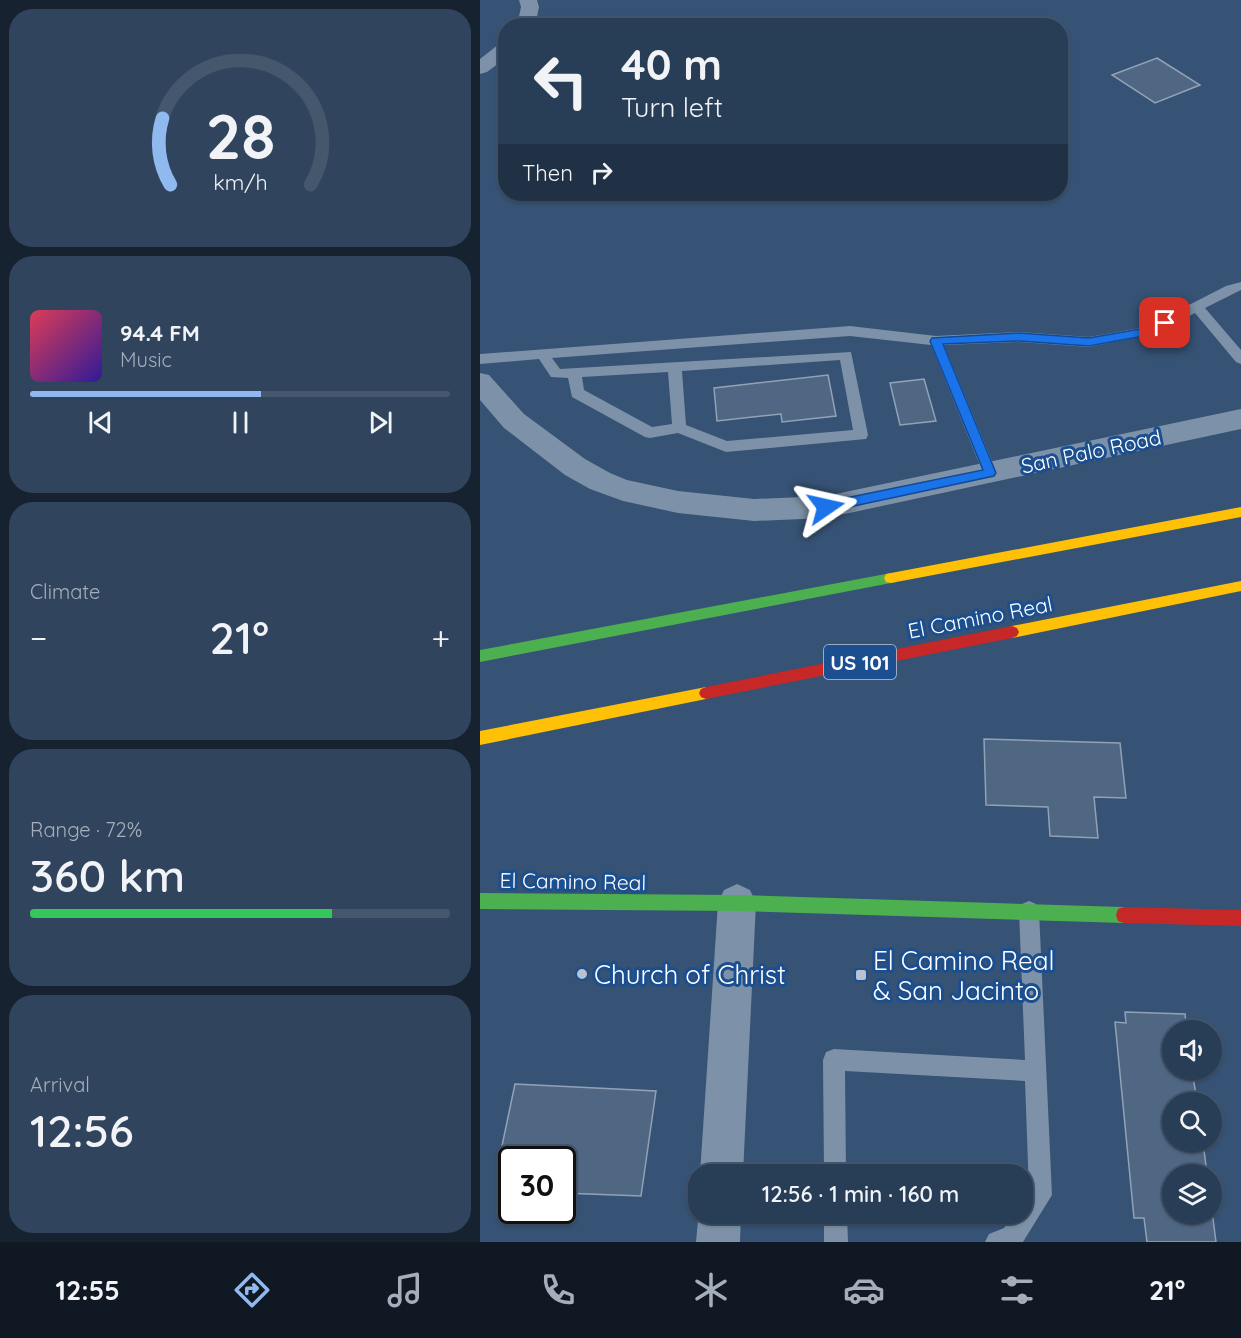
<!DOCTYPE html>
<meta charset="utf-8">
<style>
body{margin:0;font-family:Quicksand,sans-serif;background:#30455d;color:#f1f3f6;height:100vh;display:flex;flex-direction:column;font-size:22px;white-space:nowrap}
*{box-sizing:border-box;margin:0}
p{font-size:20px;color:#a5aeba}
.icon{flex:none;width:33px;height:33px;fill:none;stroke:currentColor;stroke-width:2;stroke-linecap:round;stroke-linejoin:round}
.map{position:relative;flex:1;overflow:hidden}
.panel{display:flex;flex-direction:column;gap:9px;padding:9px;background:#162230;width:480px}
.panel>*{flex:none}
.banner{position:absolute;left:18px;top:18px;width:570px;height:183px;border-radius:24px;box-shadow:0 2px 4px #0004,0 0 0 2px #44576d;background:#283e57;color:#f1f3f6;overflow:hidden}
.fabs{position:absolute;left:682px;top:1020px;display:grid;gap:12px}
.fabs a{display:grid;place-items:center;width:60px;height:60px;border-radius:50%;background:#283e57;box-shadow:0 2px 4px #0004,0 0 0 2px #44576d;font-size:30px}
.speed{position:absolute;left:18px;top:1146px;display:flex;gap:12px;font-size:30px;font-weight:700;text-align:center}
.speed>*{display:grid;place-content:center;width:78px;height:78px;border-radius:50%;background:#283e57;box-shadow:0 2px 4px #0004,0 0 0 2px #44576d;line-height:1}
.speed .limit{border:3px solid #111;border-radius:9px;background:#fff;color:#111}
.pin{position:absolute;display:grid;place-items:center;width:51px;height:51px;color:#fff;margin:-26px;border-radius:12px;box-shadow:0 3px 9px #0006}
.me{position:absolute;width:66px;margin:-33px;rotate:79deg;stroke-linejoin:round;filter:drop-shadow(0 0 4px #0008)}
.turn{display:flex;align-items:center;gap:21px;height:126px;padding:0 24px;font-size:27px}
.turn .icon{width:78px;height:78px;stroke-width:2.5}
.turn b{display:block;font-size:42px;line-height:51px}
.then{display:flex;align-items:center;height:57px;padding:0 24px;background:#0003;gap:12px;font-size:22px}
.big{font-size:45px;font-weight:600;line-height:1.1}
.panel .tile{flex:1;display:flex;flex-direction:column;justify-content:center;gap:9px;min-width:0;padding:0 21px;border-radius:24px;background:#30455d}
.panel .dial{align-items:center;gap:0}
.dial svg{height:156px;overflow:visible;fill:none;stroke:#44576d;stroke-width:7;stroke-linecap:round;text-anchor:middle}
.dial text{fill:#f1f3f6;stroke:none}
.song{display:flex;align-items:center;gap:18px}
.cover{width:72px;height:72px;border-radius:9px;background:linear-gradient(135deg,hsl(350 70% 55%),hsl(250 70% 35%))}
.played{height:6px;border-radius:3px;background:linear-gradient(90deg,#90b9f0 55%,#44576d 55%)}
.keys{display:flex;justify-content:space-around;direction:ltr}
.heat{display:flex;justify-content:space-between;align-items:center;font-size:33px;direction:ltr}
.charge{height:9px;border-radius:4px;background:linear-gradient(90deg,#34c759 72%,#44576d 0)}
.trip{position:absolute;left:208px;top:1164px;width:345px;height:60px;border-radius:24px;background:#283e57;box-shadow:0 2px 4px #0004,0 0 0 2px #44576d;font-weight:600;line-height:60px;text-align:center}
.tabs{display:flex;height:96px;justify-content:space-around;align-items:center;background:#101923;color:#a5aeba}
.tabs .icon{width:42px;height:42px}
.tabs .on{color:#90b9f0}
.tabs b{font-size:27px;color:#f1f3f6}
main{display:flex;flex:1;min-height:0}
.map>svg:first-child{display:block}
.building{fill:#506783;stroke:#92a2b6;stroke-width:1.5}
.lines{fill:none;stroke-linecap:round;stroke-linejoin:round}
.lane{fill:#7d92a8;fill-rule:evenodd}
.street{fill:#7d92a8;fill-rule:evenodd}
.fast{fill:#4caf50;fill-rule:evenodd}
.slow{fill:#ffc107;fill-rule:evenodd}
.jam{fill:#c62828;fill-rule:evenodd}
.route{fill:#1a73e8;stroke:#114b97;stroke-width:1.5}
.poi-dot{fill:#b9c2ce;stroke:#1b4f8f;stroke-width:2}
.labels{text-anchor:middle;dominant-baseline:central;stroke-width:6;stroke-linejoin:round;paint-order:stroke}
.shield{fill:#1b4f8f;stroke:#bbcadd;stroke-width:1.5}
.shield-label{font-size:20px;font-weight:bold;fill:#fff}
.street-label{font-size:21px;fill:#fff;stroke:#1b4f8f}
.near-poi-label{font-size:26px;fill:#fff;stroke:#1b4f8f;text-anchor:start}
</style>
<main>
<section class="panel">
<div class="tile dial"><svg viewBox="0 0 100 80">
<path d="M14 69A42 42 0 1 1 86 69"/>
<path d="M14 69A42 42 0 0 1 10 35" stroke="#90b9f0"/>
<text x="50" y="56" font-size="32" font-weight="700">28</text>
<text x="50" y="72" font-size="11">km/h</text>
</svg></div>
<div class="tile">
<div class="song"><i class="cover"></i><div><b>94.4 FM</b><p>Music</p></div></div>
<div class="played"></div>
<div class="keys"><svg class="icon" aria-label="previous" viewBox="0 0 24 24"><path d="M18 5L8 12l10 7zM5 5v14"/></svg><svg class="icon" aria-label="pause" viewBox="0 0 24 24"><path d="M8 5v14M16 5v14"/></svg><svg class="icon" aria-label="next" viewBox="0 0 24 24"><path d="M6 5l10 7-10 7zM19 5v14"/></svg></div>
</div>
<div class="tile"><p>Climate</p>
<div class="heat"><a>−</a><b class="big">21°</b><a>+</a></div>
</div>
<div class="tile"><p>Range · 72%</p><b class="big">360 km</b><div class="charge"></div></div>
<div class="tile"><p>Arrival</p><b class="big">12:56</b></div>
</section>
<div class="map">
<svg width="761" height="1242" viewBox="0 0 761 1242">
<rect width="100%" height="100%" fill="#365274"/>
<!-- building -->
<g class="building">
<polygon points="677,58 720,85 675,103 632,75"/>
<polygon points="348,375 356,416 302,422 301,414 237,421 234,388"/>
<polygon points="444,379 456,421 420,425 410,383"/>
<polygon points="504,739 640,743 646,798 614,797 618,838 570,836 568,807 506,805"/>
<polygon points="645,1012 705,1014 707,1030 693,1030 693,1070 712,1070 717,1102 693,1102 693,1142 723,1142 727,1174 693,1174 693,1214 732,1214 732,1211 736,1242 667,1242 664,1218 654,1218 635,1022 646,1023"/>
<polygon points="35,1084 176,1091 161,1196 82,1193 82,1160 19,1160"/>
</g>
<g class="lines">
<!-- lane -->
<g class="lane">
<path d="M761,282v8l-36,18 36,42v14l-5,-2 -41,-49 -41,21 -65,13 -70,-5 -75,3 53,128 -2,4h-10l-2,-4 -52,-128 -81,-9 -298,22 8,11 291,-17 17,83 -2,4 -140,13 -48,-19 -28,5 -5,-1 -73,-40 -4,-19 -17,-1 -12,-18 -59,5v-10l370,-28 86,10 83,-4 70,5 57,-10 80,-41zM360,360l13,70 -126,11 -41,-16 -4,-54zM188,372l4,52 -20,3 -68,-37 -2,-13z"/>
<polygon points="549,901 556,904 559,911 572,1195 543,1242 505,1242 509,1234 524,1228 534,1214 543,1214 543,1201 549,1192 545,1081 365,1071 366,1174 344,1174 343,1060 346,1052 354,1049 545,1060 539,911 542,904"/>
<polygon points="344,1214 367,1214 368,1242 344,1242"/>
</g>
<!-- street -->
<g class="street">
<polygon points="39,0 57,0 59,7 55,26 37,26 41,7"/>
<polygon points="26,42 26,58 7,72 0,74 0,59 19,44"/>
<polygon points="0,373 9,375 44,414 105,459 130,473 147,480 198,491 274,499 346,496 761,409 761,429 346,518 274,521 198,513 143,501 110,489 85,475 24,428 0,400"/>
<polygon points="257,884 270,890 276,903 263,1174 220,1174 238,903 244,890"/>
<polygon points="219,1209 219,1214 261,1214 260,1242 216,1242"/>
</g>
<!-- fast -->
<g class="fast">
<polygon points="411,573 416,574 418,578 416,582 411,583 0,662 0,650"/>
<polygon points="0,893 257,895 644,907 650,909 652,915 650,921 644,923 257,911 0,909"/>
</g>
<!-- slow -->
<g class="slow">
<polygon points="761,507 761,517 411,583 406,582 404,578 406,574 411,573"/>
<polygon points="761,581 761,591 532,638 527,636 525,632 527,628 532,626"/>
<polygon points="226,687 231,689 233,693 231,697 226,699 0,745 0,731"/>
</g>
<!-- jam -->
<g class="jam">
<polygon points="532,626 537,628 539,632 537,636 532,638 226,699 221,697 219,693 221,689 226,687"/>
<polygon points="644,907 761,910 761,926 644,923 638,921 636,915 638,909"/>
</g>
</g>
<!-- route -->
<polygon class="route" points="685,320 689,321 689,326 669,335 609,346 539,341 463,344 516,473 514,476 346,512 342,510 340,507 342,503 346,502 503,470 450,341 452,338 539,333 609,338 666,328"/>
<!-- markers -->
<g class="poi-dot">
<circle cx="102" cy="974" r="6"/>
<rect x="375" y="969" width="12" height="12" rx="3"/>
</g>
<g class="labels">
<!-- shield labels -->
<rect class="shield" x="344" y="645" width="72" height="34" rx="4.5"/>
<g class="shield-label">
<text x="380" y="662">US 101</text>
</g>
<!-- street labels -->
<g class="street-label">
<text transform="translate(611 451) rotate(-12)">San Palo Road</text>
<text transform="translate(500 617) rotate(-11)">El Camino Real</text>
<text transform="translate(93 881) rotate(1)">El Camino Real</text>
</g>
<!-- near-poi labels -->
<g class="near-poi-label">
<text x="393" y="960">El Camino Real<tspan x="393" dy="30">&amp; San Jacinto</tspan></text>
<text x="114" y="974">Church of Christ</text>
</g>
</g>
</svg>
<div class="fabs">
<a><svg class="icon" aria-label="sound" viewBox="0 0 24 24"><path d="M4 9h4l5-4v14l-5-4H4zM17 9q2 3 0 6"/></svg></a>
<a><svg class="icon" aria-label="search" viewBox="0 0 24 24"><circle cx="10" cy="10" r="6"/><path d="M15 15l6 6"/></svg></a>
<a><svg class="icon" aria-label="layers" viewBox="0 0 24 24"><path d="M12 4l9 5-9 5-9-5zM3 14l9 5 9-5"/></svg></a>
</div>
<div class="speed"><div class="limit">30</div></div>
<div class="pin" style="left:685px;top:323px;background:#d93025"><svg class="icon" aria-label="arrive" viewBox="0 0 24 24"><path d="M6 21V4h12l-3 4 3 4H6"/></svg></div>
<svg class="me" style="left:346px;top:507px" viewBox="-20 -20 40 40"><path d="M0-17L14 15 0 8-14 15z" fill="#1a73e8" stroke="#fff" stroke-width="4"/></svg>
<div class="trip">12:56 · 1 min · 160 m</div>
<div class="banner">
<div class="turn"><svg class="icon" aria-label="left" viewBox="0 0 24 24"><path d="M17 20v-9H6M10 6l-5 5 5 5"/></svg><div><b>40 m</b>Turn left</div></div>
<div class="then">Then<svg class="icon" aria-label="right" viewBox="0 0 24 24"><path d="M7 20v-9h11M14 6l5 5-5 5"/></svg></div>
</div>
</div>
</main>
<nav class="tabs">
<b>12:55</b>
<svg class="icon on" aria-label="directions" viewBox="0 0 24 24"><path d="M12 3l9 9-9 9-9-9zM9 14v-3h6M13 9l2 2-2 2"/></svg>
<svg class="icon" aria-label="music" viewBox="0 0 24 24"><path d="M9 18V5l10-2v13"/><circle cx="6" cy="18" r="3"/><circle cx="16" cy="16" r="3"/></svg>
<svg class="icon" aria-label="phone" viewBox="0 0 24 24"><path d="M5 4h4l2 5-3 2q2 4 5 5l2-3 5 2v4C11 20 4 13 5 4z"/></svg>
<svg class="icon" aria-label="climate" viewBox="0 0 24 24"><path d="M12 3v18M4 7l16 10M4 17L20 7"/></svg>
<svg class="icon" aria-label="car" viewBox="0 0 24 24"><path d="M5 17H2v-5l4-1 3-4h7l3 4 3 1v5h-3M9 17h6M6 11h13"/><circle cx="7" cy="17" r="2"/><circle cx="17" cy="17" r="2"/></svg>
<svg class="icon" aria-label="filters" viewBox="0 0 24 24"><path d="M4 7h16M4 17h16"/><circle cx="9" cy="7" r="2"/><circle cx="15" cy="17" r="2"/></svg>
<b>21°</b>
</nav>
